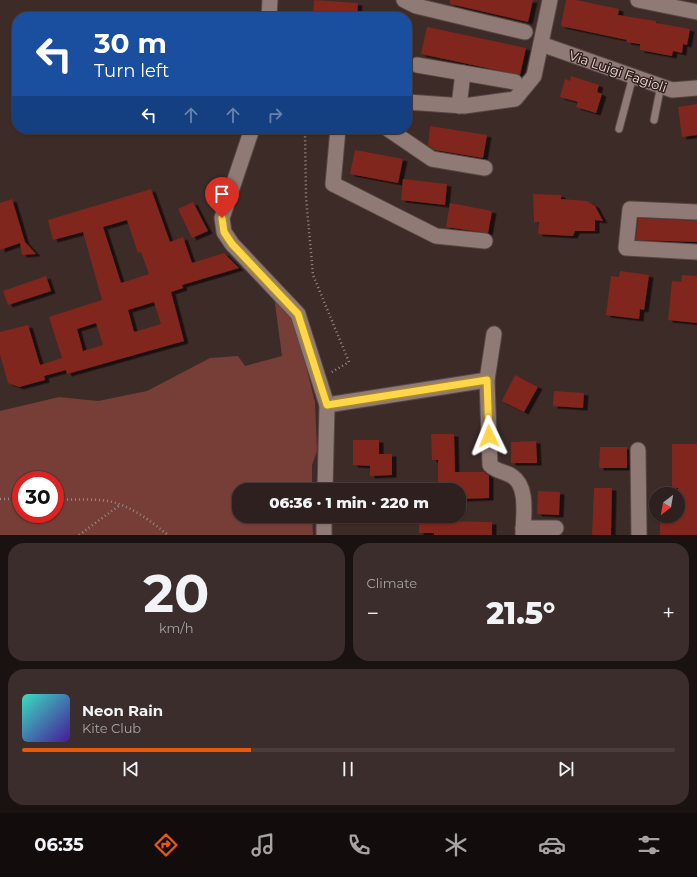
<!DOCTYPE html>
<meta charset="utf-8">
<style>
body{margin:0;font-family:Montserrat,sans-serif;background:#3a2d2b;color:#f1f3f6;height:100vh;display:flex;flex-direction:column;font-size:15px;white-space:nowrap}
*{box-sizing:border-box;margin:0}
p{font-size:13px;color:#a7a3a4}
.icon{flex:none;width:22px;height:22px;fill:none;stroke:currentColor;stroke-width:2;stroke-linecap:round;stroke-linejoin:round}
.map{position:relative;height:535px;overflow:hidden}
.sheet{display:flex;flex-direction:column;gap:8px;padding:8px;background:#191210;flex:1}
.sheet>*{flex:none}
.guide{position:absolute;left:12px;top:12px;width:400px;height:122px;border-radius:16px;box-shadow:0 1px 3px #0004,0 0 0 1px #493e3c;background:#1a4fa0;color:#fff;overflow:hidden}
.needle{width:26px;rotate:211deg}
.buttons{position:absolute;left:649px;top:487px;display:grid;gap:8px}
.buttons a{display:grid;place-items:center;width:36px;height:36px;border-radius:50%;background:#2e201e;box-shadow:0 1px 3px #0004,0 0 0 1px #493e3c;font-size:20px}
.speed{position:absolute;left:12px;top:471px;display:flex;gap:8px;font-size:20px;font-weight:700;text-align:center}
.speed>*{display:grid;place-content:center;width:52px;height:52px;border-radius:50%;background:#2e201e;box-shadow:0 1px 3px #0004,0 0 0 1px #493e3c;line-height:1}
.speed .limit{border:6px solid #d22;background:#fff;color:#111}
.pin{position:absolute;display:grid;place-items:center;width:34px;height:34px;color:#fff;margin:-41px -17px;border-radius:50% 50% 50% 0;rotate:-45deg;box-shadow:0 0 4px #0007}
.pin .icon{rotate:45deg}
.me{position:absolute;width:44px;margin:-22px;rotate:358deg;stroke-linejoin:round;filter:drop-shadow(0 0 3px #0008)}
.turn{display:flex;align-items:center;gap:14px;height:84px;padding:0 16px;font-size:18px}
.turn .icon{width:52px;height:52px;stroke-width:2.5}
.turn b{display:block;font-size:28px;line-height:34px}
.lanes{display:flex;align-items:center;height:38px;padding:0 16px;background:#0003;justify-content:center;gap:20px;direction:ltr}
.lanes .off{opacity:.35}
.big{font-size:30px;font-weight:800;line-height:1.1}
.sheet .widget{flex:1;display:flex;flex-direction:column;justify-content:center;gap:6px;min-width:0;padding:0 14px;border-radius:16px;background:#3a2d2b}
.sheet .dial{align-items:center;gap:0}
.dial b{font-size:52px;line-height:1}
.song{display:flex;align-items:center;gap:12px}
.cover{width:48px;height:48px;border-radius:6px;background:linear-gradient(135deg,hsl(170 70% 55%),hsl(260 70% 35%))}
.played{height:4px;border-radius:2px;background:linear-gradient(90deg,#ea580c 35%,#493e3c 35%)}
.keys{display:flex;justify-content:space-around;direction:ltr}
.heat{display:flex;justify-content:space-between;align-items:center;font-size:22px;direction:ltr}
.sheet .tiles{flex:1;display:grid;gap:8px;grid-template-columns:1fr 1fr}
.widget:last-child{grid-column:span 2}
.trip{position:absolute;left:232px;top:483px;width:234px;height:40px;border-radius:16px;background:#2e201e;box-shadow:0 1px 3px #0004,0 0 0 1px #493e3c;font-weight:800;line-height:40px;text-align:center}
.tab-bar{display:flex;height:64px;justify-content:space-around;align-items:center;background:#120d0c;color:#a7a3a4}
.tab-bar .icon{width:28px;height:28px}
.tab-bar .active{color:#ea580c}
.tab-bar b{font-size:18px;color:#f1f3f6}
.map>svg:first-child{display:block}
.green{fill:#763e36;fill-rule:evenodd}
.building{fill:#81251c;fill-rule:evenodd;filter:url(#shadow)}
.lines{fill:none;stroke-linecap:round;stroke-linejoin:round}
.service-casing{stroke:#574845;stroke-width:9}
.minor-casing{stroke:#574845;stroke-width:17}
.path{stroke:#988987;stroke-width:2.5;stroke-dasharray:1 3;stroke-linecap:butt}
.service{stroke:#907a76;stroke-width:7}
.minor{stroke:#907a76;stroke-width:15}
.route-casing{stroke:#a68a30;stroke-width:10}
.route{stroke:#ffd54a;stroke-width:7}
.labels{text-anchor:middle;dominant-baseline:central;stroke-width:3;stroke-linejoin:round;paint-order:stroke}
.street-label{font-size:13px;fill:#eadddb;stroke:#33211e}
</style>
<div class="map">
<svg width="697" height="535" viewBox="0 0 697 535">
<defs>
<filter id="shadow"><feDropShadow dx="4.5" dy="2.5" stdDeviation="0" flood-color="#0009"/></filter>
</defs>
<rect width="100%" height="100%" fill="#3d2b28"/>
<!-- green -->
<path class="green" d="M274,296l21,27 20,79 2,49 -5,14v25h-73v26h73l1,19h-313v-124l59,-14 39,4 49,-10 63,-33 28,-2 7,10 37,-10zM21,480h34v34h-34z"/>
<!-- building -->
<g class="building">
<polygon points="314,0 358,3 357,17 313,17"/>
<polygon points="450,0 533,0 528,22 450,4"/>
<polygon points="566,0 576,0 619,9 618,15 656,21 656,23 690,29 687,45 683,44 682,53 673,51 672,56 640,50 640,44 626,42 627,40 561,26"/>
<polygon points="427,27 526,48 520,75 421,54"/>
<polygon points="571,76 599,85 597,92 602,94 596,113 576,107 578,102 560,97 565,79 570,81"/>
<polygon points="697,104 697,135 682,137 678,107"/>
<polygon points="430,126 487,135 483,158 435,150 428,145"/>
<polygon points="355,150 403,159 398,183 350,174"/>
<polygon points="403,179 447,184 445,205 401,200"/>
<path d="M151,189l19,53 13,-5 9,26 32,-10 15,15 -57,17 1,3 -12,4 13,49 -117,33 -1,-4 -22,6 1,4 -26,7 -11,-4 -8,-29v-22l28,-7 12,40 22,-7 -13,-41 53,-17 -19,-68 -30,8 -5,-20zM127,220l11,33 3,-1 8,22 -28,9 -18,-56zM154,302l7,22 -27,8 -6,-22zM96,323l7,22 -20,6 -6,-22z"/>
<polygon points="533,194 561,195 561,199 587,201 595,206 603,221 595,220 595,231 575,231 573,236 538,234 539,222 534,222"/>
<polygon points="12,199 25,242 36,254 22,255 20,243 0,250 0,203"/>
<polygon points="193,202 208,231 192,238 178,209"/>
<polygon points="450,203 492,211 488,233 446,227"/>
<polygon points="638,218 697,221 697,242 636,240"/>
<polygon points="620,271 649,275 644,310 640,309 639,319 606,315 611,276 619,277"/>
<polygon points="682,275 697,276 697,323 668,320 672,281 681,282"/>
<polygon points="46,276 51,291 8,305 3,291"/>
<polygon points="515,375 538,387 524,412 502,401"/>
<polygon points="554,391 584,393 583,408 553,406"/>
<polygon points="431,434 454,434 455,472 484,472 489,476 489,498 459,499 459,490 438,490 438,460 432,460"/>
<polygon points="353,440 379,440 379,454 392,454 392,475 370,476 370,466 353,465"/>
<polygon points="536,441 537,463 511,463 511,442"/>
<polygon points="672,444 697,444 697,535 660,535 660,516 678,516 678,488 672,488"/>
<polygon points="600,447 627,447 627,468 599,468"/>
<polygon points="594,488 612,488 611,535 592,535"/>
<polygon points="538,491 560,492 559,515 537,514"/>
<polygon points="419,521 492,522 492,535 434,535 434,533 419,533"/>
</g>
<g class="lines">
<defs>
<g id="service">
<polyline points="654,120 661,85"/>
<polyline points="619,129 633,76"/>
</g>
<g id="minor">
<polyline points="404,0 416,6 525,32"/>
<polyline points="638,0 697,12"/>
<polyline points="269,17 270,0"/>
<polyline points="541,44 672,90 697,88"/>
<polyline points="417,65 515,82"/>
<polyline points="407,102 464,106 515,99 534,76 550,0"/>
<polyline points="459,106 463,73"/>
<polyline points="252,129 222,218 224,232 232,244 298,314 327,405 325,490"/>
<polyline points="338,129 333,184 436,236 485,241"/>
<polyline points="388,129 432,159 485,168"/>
<polyline points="697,212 630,209 626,248 697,252"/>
<path d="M494,334l-7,46 3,85c7,7 14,6 22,11 17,11 11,41 11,59"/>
<polyline points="327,405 487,380"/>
<polyline points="638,450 639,535"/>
<polyline points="523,528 556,528"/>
<polyline points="324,535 324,516"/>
</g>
</defs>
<!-- service casing -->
<use href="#service" class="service-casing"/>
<!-- minor casing -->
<use href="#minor" class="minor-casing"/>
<!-- path -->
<g class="path">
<polyline points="307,129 305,132 306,197 313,275 349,362 330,373"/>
<polyline points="0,499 21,499"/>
<path d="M55,499c15,1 29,0 44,1 26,1 49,19 69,35"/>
<polyline points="79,535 120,505"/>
</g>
<!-- service -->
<use href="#service" class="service"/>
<!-- minor -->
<use href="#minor" class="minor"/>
</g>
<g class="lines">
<defs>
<polyline id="route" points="222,218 224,232 232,244 298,314 327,405 487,380 489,436"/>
</defs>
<!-- route casing -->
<use href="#route" class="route-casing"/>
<!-- route -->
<use href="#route" class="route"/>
</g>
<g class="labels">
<!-- street labels -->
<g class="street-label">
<text transform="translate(618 71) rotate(19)">Via Luigi Fagioli</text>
</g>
</g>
</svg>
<div class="buttons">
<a><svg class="needle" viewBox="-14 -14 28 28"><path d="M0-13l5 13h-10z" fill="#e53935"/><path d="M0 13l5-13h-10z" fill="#a7a3a4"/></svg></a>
</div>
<div class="speed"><div class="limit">30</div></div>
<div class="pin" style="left:222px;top:218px;background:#d93025"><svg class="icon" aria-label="arrive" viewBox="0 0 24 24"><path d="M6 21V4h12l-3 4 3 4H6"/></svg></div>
<svg class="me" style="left:489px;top:436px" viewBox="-20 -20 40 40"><path d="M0-17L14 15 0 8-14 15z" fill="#ffd54a" stroke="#fff" stroke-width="4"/></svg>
<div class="trip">06:36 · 1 min · 220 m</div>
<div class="guide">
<div class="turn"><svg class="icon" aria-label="left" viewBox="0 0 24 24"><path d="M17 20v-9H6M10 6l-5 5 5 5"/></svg><div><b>30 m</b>Turn left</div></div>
<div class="lanes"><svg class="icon" aria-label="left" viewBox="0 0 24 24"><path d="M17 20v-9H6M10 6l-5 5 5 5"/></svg><svg class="icon off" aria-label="ahead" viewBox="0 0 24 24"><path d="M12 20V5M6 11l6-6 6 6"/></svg><svg class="icon off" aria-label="ahead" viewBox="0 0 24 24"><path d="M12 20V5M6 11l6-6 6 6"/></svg><svg class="icon off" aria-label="right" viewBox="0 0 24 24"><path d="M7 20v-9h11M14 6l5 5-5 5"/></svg></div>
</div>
</div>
<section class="sheet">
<div class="tiles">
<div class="widget dial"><b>20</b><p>km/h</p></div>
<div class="widget"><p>Climate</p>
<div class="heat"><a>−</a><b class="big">21.5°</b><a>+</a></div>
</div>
<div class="widget">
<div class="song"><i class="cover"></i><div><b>Neon Rain</b><p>Kite Club</p></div></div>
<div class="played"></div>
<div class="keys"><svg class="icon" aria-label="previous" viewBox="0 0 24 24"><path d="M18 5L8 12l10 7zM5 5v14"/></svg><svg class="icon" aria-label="pause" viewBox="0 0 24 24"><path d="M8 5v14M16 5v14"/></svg><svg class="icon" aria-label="next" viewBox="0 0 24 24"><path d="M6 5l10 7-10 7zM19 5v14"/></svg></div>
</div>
</div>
</section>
<nav class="tab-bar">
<b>06:35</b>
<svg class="icon active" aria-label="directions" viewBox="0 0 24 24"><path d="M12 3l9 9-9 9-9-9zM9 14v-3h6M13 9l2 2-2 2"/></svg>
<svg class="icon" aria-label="music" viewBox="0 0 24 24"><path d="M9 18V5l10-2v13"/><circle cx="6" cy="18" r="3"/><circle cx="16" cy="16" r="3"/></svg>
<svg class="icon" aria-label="phone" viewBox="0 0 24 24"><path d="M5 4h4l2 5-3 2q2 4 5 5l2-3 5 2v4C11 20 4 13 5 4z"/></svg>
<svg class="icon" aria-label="climate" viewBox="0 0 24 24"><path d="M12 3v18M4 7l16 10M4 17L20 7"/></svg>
<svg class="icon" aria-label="car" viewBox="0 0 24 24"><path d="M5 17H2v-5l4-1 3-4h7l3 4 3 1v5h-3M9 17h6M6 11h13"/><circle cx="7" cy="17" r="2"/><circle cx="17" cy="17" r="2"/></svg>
<svg class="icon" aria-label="filters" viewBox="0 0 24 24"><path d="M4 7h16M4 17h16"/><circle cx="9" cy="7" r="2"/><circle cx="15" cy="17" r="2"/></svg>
</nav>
